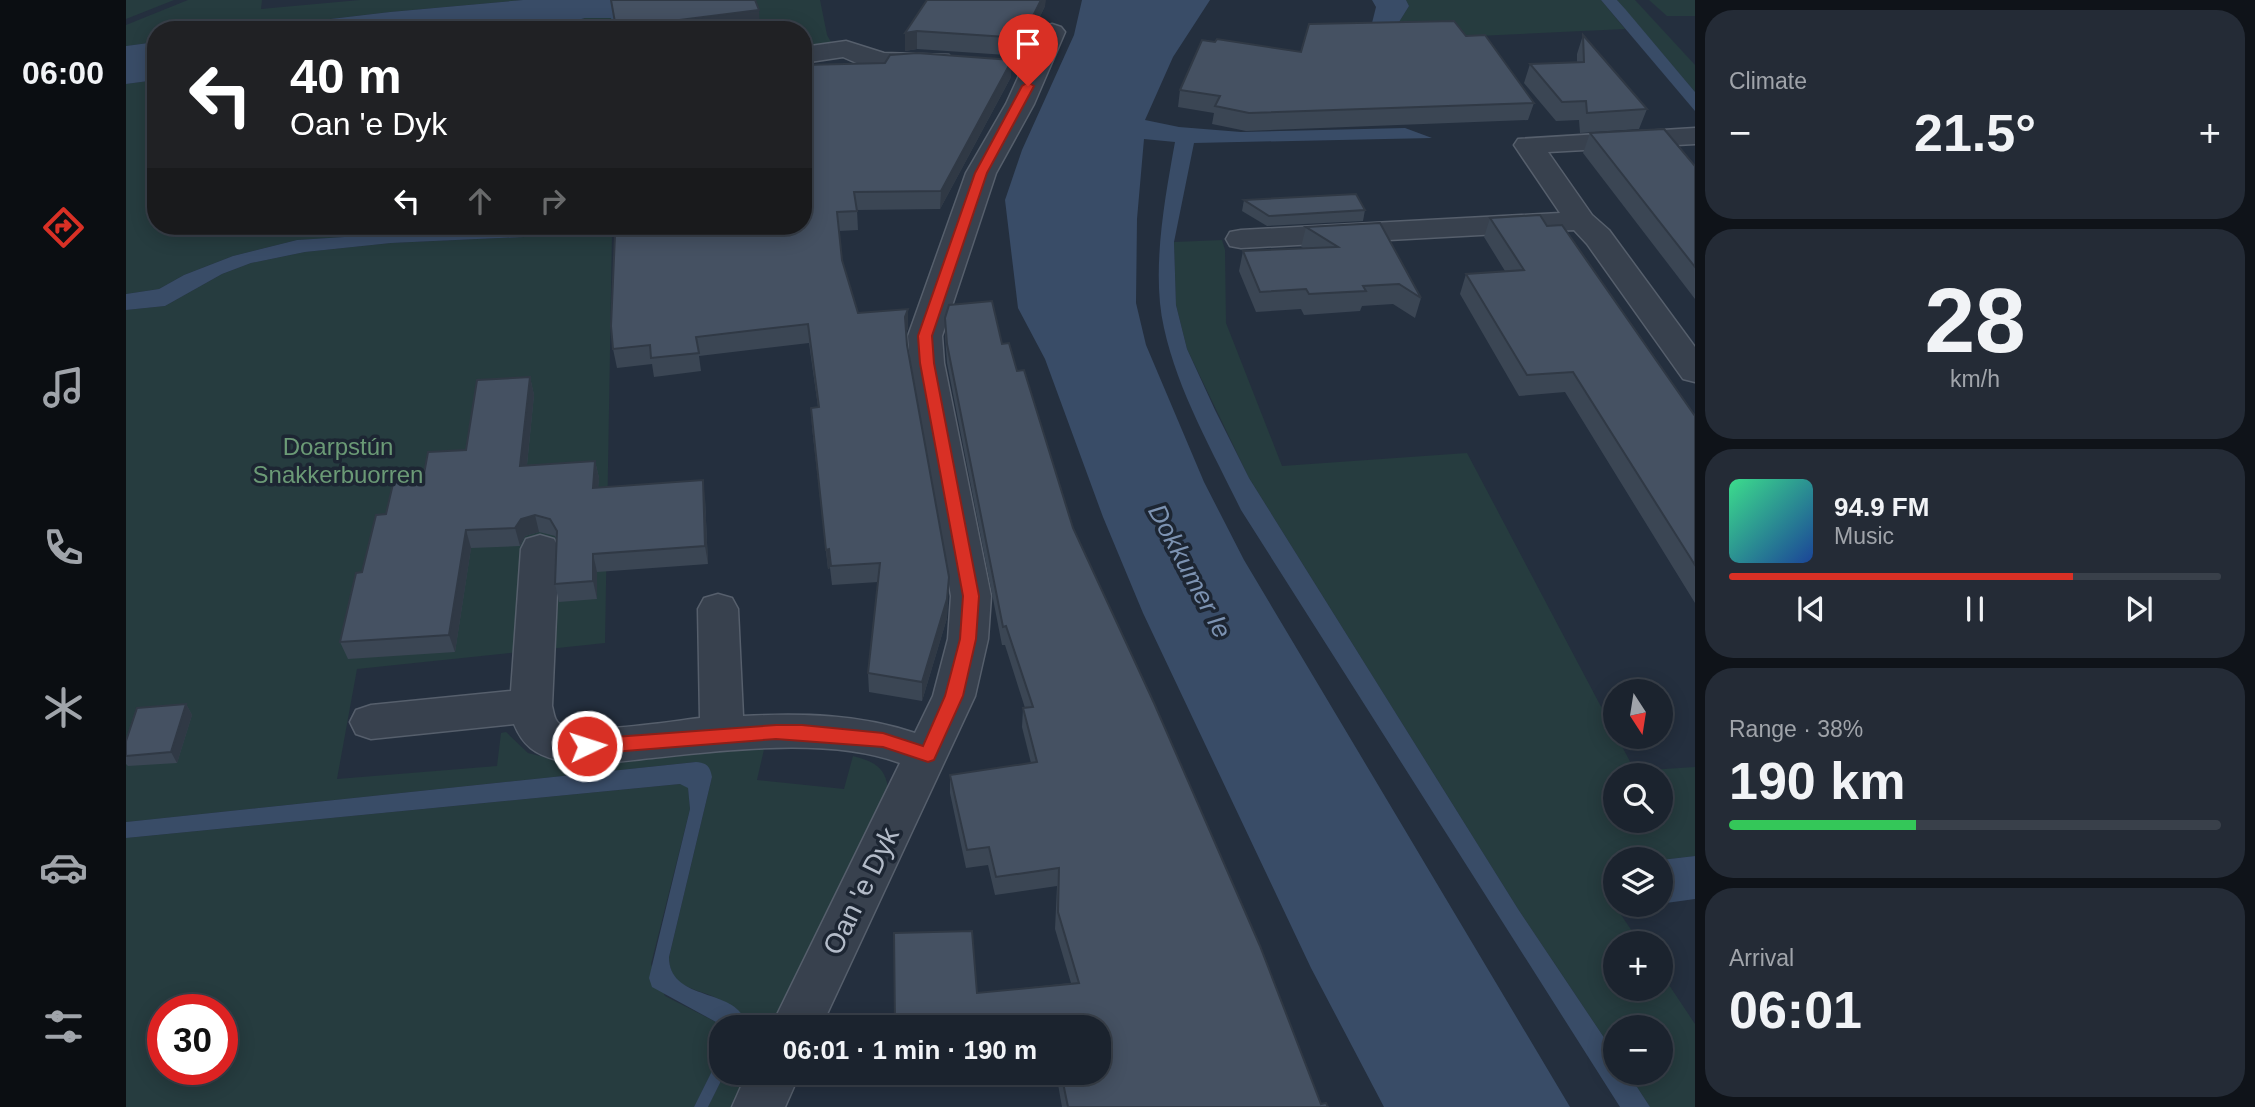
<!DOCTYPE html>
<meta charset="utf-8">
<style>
body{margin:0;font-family:Arial,sans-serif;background:#242b36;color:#f1f3f6;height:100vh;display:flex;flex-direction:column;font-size:26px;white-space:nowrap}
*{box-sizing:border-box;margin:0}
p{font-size:23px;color:#a0a4aa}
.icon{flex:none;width:38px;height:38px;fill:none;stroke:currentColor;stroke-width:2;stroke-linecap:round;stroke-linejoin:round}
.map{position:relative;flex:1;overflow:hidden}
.details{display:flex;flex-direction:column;gap:10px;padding:10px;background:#0f1319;width:560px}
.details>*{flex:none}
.top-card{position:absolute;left:21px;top:21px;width:665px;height:214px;border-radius:28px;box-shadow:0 4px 18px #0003,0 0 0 2px #39404a;background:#202124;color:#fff;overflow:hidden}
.needle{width:46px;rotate:168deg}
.fabs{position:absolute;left:1477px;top:679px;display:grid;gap:14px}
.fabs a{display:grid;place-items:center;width:70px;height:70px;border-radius:50%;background:#1b232e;box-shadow:0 4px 18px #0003,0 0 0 2px #39404a;font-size:35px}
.speed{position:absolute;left:21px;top:994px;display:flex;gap:14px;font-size:35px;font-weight:700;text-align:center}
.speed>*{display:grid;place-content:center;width:91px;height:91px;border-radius:50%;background:#1b232e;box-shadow:0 4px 18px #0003,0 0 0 2px #39404a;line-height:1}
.speed .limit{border:10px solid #d22;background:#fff;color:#111}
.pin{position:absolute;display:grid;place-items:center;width:60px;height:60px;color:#fff;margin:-72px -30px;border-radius:50% 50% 50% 0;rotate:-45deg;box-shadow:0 0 7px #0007}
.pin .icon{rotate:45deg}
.me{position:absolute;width:77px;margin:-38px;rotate:86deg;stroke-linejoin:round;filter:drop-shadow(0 0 5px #0008)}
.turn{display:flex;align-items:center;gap:24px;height:147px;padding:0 28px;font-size:32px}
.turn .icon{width:91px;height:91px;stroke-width:2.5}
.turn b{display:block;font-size:49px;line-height:60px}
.lanes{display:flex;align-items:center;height:66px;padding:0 28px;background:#0003;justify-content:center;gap:35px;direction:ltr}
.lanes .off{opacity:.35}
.big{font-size:52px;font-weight:600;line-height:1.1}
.details .tile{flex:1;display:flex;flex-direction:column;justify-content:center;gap:10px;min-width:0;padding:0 24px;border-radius:28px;background:#242b36}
.details .dial{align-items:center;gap:0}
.dial b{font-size:91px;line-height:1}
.song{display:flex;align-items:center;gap:21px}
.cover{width:84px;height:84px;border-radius:10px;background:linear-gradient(135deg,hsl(150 70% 55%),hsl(220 70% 35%))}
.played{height:7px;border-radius:4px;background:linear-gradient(90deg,#d93025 70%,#39404a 70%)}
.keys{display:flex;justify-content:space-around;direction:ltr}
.heat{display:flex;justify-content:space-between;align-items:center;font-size:38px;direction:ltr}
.charge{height:10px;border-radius:5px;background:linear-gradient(90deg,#34c759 38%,#39404a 0)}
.trip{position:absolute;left:583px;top:1015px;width:402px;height:70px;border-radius:28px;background:#1b232e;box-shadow:0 4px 18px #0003,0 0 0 2px #39404a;font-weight:600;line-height:70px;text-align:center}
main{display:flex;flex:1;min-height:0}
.menu{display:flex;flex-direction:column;width:126px;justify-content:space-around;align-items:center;background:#0b0e12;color:#a0a4aa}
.menu .icon{width:49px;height:49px}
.menu .current{color:#d93025}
.menu b{font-size:32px;color:#f1f3f6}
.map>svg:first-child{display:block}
.green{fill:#263c3f;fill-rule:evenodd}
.water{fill:#394c67}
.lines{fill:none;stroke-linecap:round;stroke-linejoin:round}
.minor-casing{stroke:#565f6c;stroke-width:3}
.minor{fill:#38414e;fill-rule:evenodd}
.wall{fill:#3b4654}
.shaded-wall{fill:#303945}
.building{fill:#455162;stroke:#303945;stroke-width:2}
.route{fill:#d93025;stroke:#8d1f18;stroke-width:2}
.labels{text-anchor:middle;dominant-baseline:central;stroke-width:7;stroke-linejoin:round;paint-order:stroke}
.park-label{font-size:24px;fill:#6b9a76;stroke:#1d2633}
.water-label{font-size:26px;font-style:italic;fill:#7c92b1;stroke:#1d2633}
.near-street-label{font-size:28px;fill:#b4bcc9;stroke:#1d2633}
</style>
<main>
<nav class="menu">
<b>06:00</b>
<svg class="icon current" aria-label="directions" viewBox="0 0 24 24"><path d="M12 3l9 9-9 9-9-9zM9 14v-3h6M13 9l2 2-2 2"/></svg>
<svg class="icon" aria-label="music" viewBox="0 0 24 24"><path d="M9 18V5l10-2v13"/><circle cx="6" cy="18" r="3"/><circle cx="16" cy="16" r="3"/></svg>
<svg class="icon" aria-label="phone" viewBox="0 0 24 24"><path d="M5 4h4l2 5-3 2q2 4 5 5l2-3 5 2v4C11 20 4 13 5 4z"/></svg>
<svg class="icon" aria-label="climate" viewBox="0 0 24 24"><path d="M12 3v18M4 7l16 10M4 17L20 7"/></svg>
<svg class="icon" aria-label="car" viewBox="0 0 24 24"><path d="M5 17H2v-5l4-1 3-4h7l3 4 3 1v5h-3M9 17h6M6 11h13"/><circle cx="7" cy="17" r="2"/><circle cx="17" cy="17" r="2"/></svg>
<svg class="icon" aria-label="filters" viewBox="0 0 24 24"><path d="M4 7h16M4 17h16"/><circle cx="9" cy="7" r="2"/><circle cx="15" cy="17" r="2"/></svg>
</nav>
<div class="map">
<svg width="1569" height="1107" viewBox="0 0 1569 1107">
<rect width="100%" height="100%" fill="#242f3e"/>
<!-- green -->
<g class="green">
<polygon points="0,0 48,0 0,19"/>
<polygon points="62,0 136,0 135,9 234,0 397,0 264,12 112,30 30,30 30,42 0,46 0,25"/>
<polygon points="631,0 694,0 701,35 705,42 677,50 677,30 629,30 623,2"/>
<polygon points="1280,0 1475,0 1499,29 1266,40 1265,35 1283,6"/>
<polygon points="1491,0 1509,0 1569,65 1569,92"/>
<polygon points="1523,0 1569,0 1569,16 1541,16"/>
<polygon points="459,18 486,18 489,30 416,30"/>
<polygon points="30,80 30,226 390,226 171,240 107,256 58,275 33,289 0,294 0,84"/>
<path d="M486,233l-7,410 -248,26 -20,110 160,-13 4,-33 5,-1 22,21 28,7 209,-15 -8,35 87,9 9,-33c19,5 32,10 35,32l-118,239h-23l-1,-8c-7,-5 -14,-13 -22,-17 -23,-15 -55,-10 -55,-45l43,-180 -16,-15 -570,60v-512l39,-4 57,-32 29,-11 54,-11 86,-9z"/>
<path d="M1096,240l3,10 1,73 56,143 185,-13 168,318 60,-4v89l-34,4 -46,-1v25l-14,1 39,58h-25v46h46v-16l34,51v83h-45l-22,-34h33v-46h-46v27l-97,-145 -269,-431 -62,-129 -11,-44 -2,-63zM1489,775h46v46h-46z"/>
<path d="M554,784l8,3 2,22 -39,155 14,32 51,26 5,11v20l-27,54h-568v-269zM37,1010h59v59h-59z"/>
<polygon points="599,1073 621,1073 605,1107 582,1107"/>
</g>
<!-- water -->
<g class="water">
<polygon points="397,0 631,0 624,2 629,30 489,30 485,18 459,18 416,30 112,30 264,12"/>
<path d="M956,0h128l-37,57 -28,63 34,7 62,5 164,-4 27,10 -238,5 -20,99 2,63 11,44 28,61 34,68 269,431 97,145v19h13l22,34h-30l-379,-597c-28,-58 -63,-118 -77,-182 -13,-57 1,-130 11,-186l-31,-3 -7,80 -1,84 10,42 58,137 40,78 326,547h-186l-73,-139 -168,-355 -40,-96 -58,-158 -27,-51 -13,-108 17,-50 52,-115z"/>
<polygon points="1246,0 1280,0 1283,6 1265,35 1250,35 1246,23 1250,7"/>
<polygon points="1475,0 1491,0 1500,10 1569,92 1569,111"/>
<polygon points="30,42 30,80 0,84 0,46"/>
<polygon points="390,226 581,226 571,229 265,243 179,252 125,263 96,274 39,306 0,310 0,294 33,289 58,275 107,256 171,240"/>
<path d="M570,762c11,1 14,4 16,15l-43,180c0,47 72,29 78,70h-26v6l-5,-11 -64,-35 -3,-9 41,-169 -2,-21 -8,-4 -554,54v-16z"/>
<polygon points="1569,856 1569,899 1540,903 1535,900 1535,860"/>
<polygon points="595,1053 595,1073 599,1073 582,1107 568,1107"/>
</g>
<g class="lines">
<defs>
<g id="minor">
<path d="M926,24l9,3 4,5 -31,72 -38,69 -54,163 2,27 47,233 -3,43 -13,57 -154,331h-50l129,-264c-70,-26 -175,-13 -248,-5 -31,3 -65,10 -95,2 -22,-6 -34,-14 -43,-36l-143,15 -15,-5 -6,-12 6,-12 15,-5 140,-14 10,-142 5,-10 14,-4 14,4 5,10 -7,157c2,7 2,15 9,19 20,11 112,-4 139,-7l-2,-109 6,-11 14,-4 14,4 6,11 5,107c58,-3 116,-2 172,17l18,-37 15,-57 3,-43 -41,-233 -2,-27 58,-163 40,-69 33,-72 4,-5z"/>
<polygon points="720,41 758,53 823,55 827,61 823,67 758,69 735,65 717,57 677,63 677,47"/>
<polygon points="1569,128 1569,144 1422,152 1466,215 1483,230 1569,347 1569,382 1557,379 1461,244 1448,230 1115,248 1104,246 1100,239 1104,232 1115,230 1434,213 1388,145 1392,139"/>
<polygon points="621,1073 674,1073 659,1107 606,1107"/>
</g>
</defs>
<!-- minor casing -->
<use href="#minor" class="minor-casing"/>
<!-- minor -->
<use href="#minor" class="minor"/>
</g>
<!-- wall -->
<g class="wall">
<polygon points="919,6 895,56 791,49 779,51 779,33"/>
<polygon points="1457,35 1521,109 1513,129 1454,133 1453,120 1430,121 1398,83 1404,64 1451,62 1451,54"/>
<polygon points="1340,36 1408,103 1402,120 1120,131 1086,124 1088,113 1052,107 1054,90"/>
<polygon points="885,77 814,209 731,210 732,230 713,231 716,260 732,313 782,328 780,333 781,345 822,596 821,618 796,701 743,692 742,673 752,582 706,585 704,568 702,569 686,427 685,408 692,407 683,343 573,356 575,371 528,377 526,364 491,368 487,349 677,226"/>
<polygon points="1464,133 1569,166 1569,299 1457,153"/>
<polygon points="1118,200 1239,210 1237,221 1141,226 1116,211"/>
<polygon points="1364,218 1421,226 1569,416 1569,603 1439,392 1393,396 1334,294 1340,274 1379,271 1358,237"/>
<polygon points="1180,227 1295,298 1289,318 1267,304 1236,306 1234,311 1178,315 1175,309 1130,312 1113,271 1117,251 1177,248 1175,247"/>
<polygon points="819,318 876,344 891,371 947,528 1195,1104 1202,1107 936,1107 930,1073 973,1073 973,1027 769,1027 851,993 945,983 929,929 931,886 869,895 862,865 840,868 824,793 824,775 905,763 896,727 897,708 899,708 879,645 876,645 821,363 819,336"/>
<polygon points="404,377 408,395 401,465 469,461 473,478 472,488 579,498 582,564 471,572 471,599 433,602 429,584 431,541 429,536 413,532 399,536 394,546 345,548 329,652 222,659 214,642 236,572 260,514 340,450"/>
<polygon points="60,704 66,715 51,763 2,766 0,764 0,741"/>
</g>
<!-- shaded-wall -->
<g class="shaded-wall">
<polygon points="915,0 920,0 919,6 895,56 896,38"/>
<polygon points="633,10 634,29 629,30 491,30 490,28"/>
<polygon points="791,31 791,49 779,51 779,33"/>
<polygon points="886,60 885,77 814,209 815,191"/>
<polygon points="782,309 782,328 779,336 779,317"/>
<polygon points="404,377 408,395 399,484 394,466"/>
<polygon points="469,461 473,478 471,506 467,488"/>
<polygon points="577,480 579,498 582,564 579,546"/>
<polygon points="409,515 413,532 399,536 394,546 389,528 395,519"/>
<polygon points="340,530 345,548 329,652 323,635"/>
<polygon points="703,549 704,568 702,569 700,550"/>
<polygon points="467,554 471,572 471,599 467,581"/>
<polygon points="823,577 821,618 796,701 796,682"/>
<polygon points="60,704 66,715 51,763 45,752"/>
</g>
<!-- building -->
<g class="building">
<polygon points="485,0 629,0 633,10 490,28"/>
<polygon points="801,0 915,0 896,38 791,31 779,33"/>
<polygon points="1328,21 1340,36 1359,35 1408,103 1123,113 1089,106 1094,96 1054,90 1076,40 1089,42 1091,39 1175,52 1183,24"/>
<polygon points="1457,35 1521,109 1461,113 1460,101 1436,102 1404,64 1458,62"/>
<polygon points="791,53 886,60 815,191 728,192 731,211 711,212 716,260 732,313 782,309 779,317 781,345 823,577 821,599 796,682 742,673 754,563 705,566 703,549 700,550 685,408 693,407 682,324 570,337 573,353 525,358 524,345 487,349 485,326 489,235 569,231 569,226 677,226 677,65 759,63 764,55"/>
<polygon points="1538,129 1569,166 1569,267 1464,133"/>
<polygon points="1230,194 1239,210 1143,216 1118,200"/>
<polygon points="1414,215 1421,226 1436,225 1569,416 1569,565 1447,372 1401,375 1340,274 1398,270 1364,218"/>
<polygon points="1254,223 1295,298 1273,284 1237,286 1240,291 1183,294 1180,289 1134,292 1117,251 1212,247 1180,227"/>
<polygon points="866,301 876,344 883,343 891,371 898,370 947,528 1028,703 1134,946 1195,1104 1200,1103 1202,1107 942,1107 935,1073 973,1073 973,1027 927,1027 926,1024 895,1027 769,1027 768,933 846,931 851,993 953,983 932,912 933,868 870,877 863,847 841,850 824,775 911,762 897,708 907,707 880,626 877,627 821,344 819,318 823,305"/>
<polygon points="404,377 394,466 469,461 467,488 577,480 579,546 467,554 467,581 429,584 431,531 424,519 409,515 395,519 389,528 340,530 323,635 214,642 230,573 236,572 250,515 260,514 269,475 298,474 302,452 340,450 351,380"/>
<polygon points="60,704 45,752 0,756 0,741 11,708"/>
</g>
<!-- route -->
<polygon class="route" points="902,82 908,86 861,173 806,336 808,363 853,596 850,639 837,696 808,760 802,762 757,747 650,739 461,754 454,751 452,746 454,741 461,739 650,725 676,725 757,733 797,746 819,696 834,639 837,596 794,363 792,336 849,173 896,86"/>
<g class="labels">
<!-- park labels -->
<g class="park-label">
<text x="212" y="446">Doarpstún<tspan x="212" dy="28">Snakkerbuorren</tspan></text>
</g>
<!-- water labels -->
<g class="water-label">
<text transform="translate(1064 571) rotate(62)">Dokkumer Ie</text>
</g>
<!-- near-street labels -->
<g class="near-street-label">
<text transform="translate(735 891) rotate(-64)">Oan 'e Dyk</text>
</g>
</g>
</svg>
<div class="fabs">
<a><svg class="needle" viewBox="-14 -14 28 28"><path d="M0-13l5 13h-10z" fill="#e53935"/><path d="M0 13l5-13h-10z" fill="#a0a4aa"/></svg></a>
<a><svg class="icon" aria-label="search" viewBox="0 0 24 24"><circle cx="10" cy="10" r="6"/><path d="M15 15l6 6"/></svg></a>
<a><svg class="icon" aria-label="layers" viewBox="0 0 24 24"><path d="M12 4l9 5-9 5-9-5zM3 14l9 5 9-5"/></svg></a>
<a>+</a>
<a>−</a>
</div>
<div class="speed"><div class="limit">30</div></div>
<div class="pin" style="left:902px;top:86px;background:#d93025"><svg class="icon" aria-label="arrive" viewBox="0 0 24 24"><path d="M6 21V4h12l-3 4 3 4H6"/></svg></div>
<svg class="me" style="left:461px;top:746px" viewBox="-20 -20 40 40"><circle r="17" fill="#d93025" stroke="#fff" stroke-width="3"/><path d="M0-11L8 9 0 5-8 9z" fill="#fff"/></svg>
<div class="trip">06:01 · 1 min · 190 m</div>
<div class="top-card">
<div class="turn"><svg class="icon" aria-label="left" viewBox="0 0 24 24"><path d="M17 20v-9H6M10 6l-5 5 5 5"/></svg><div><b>40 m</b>Oan 'e Dyk</div></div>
<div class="lanes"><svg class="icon" aria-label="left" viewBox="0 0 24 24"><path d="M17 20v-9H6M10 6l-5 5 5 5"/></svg><svg class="icon off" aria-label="ahead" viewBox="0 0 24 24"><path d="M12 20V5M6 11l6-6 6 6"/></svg><svg class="icon off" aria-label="right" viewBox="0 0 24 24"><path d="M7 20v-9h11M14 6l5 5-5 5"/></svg></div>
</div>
</div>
<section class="details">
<div class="tile"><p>Climate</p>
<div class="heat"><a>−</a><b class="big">21.5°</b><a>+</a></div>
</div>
<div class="tile dial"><b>28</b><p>km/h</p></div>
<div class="tile">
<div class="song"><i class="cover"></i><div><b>94.9 FM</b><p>Music</p></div></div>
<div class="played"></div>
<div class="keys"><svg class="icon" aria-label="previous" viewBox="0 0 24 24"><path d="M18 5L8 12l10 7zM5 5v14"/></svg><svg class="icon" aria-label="pause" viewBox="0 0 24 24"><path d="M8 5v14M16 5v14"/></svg><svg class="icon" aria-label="next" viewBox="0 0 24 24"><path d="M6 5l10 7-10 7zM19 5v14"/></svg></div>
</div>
<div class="tile"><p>Range · 38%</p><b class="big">190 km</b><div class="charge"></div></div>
<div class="tile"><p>Arrival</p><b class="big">06:01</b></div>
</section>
</main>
